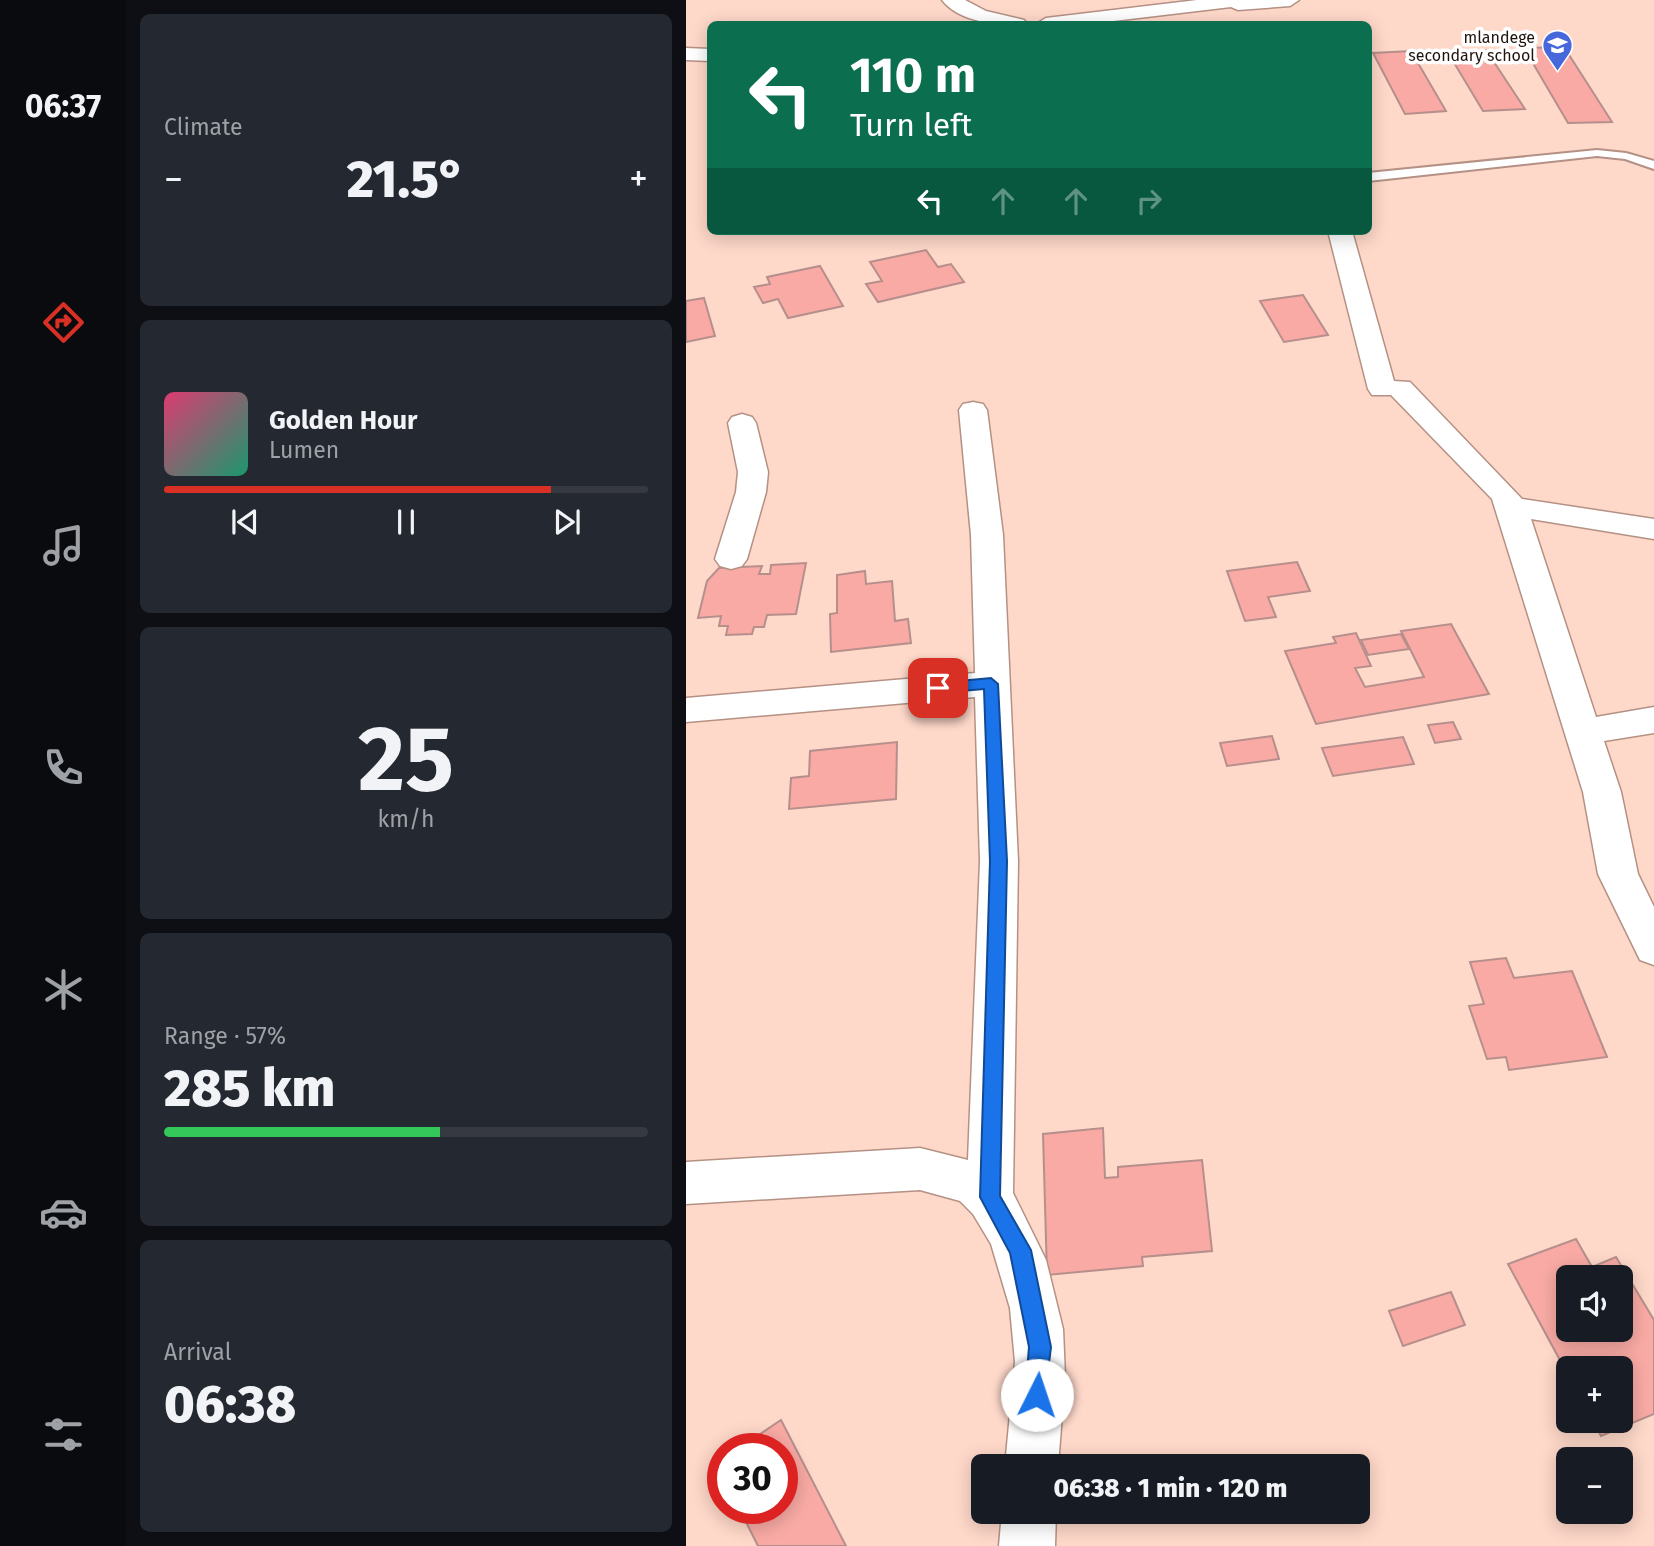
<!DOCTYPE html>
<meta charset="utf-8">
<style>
body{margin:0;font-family:"Fira Sans",sans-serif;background:#242831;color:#f1f3f6;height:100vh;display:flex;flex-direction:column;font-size:26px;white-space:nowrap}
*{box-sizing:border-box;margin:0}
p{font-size:23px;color:#9ea1a6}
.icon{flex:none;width:38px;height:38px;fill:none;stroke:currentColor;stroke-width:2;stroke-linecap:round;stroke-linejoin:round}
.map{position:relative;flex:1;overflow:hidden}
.panel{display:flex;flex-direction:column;gap:14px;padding:14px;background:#0d0f14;width:560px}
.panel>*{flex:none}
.hud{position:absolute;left:21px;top:21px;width:665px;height:214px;border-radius:10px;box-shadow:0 4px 18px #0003;background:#0b6e4f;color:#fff;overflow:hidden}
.fabs{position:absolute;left:870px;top:1265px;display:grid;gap:14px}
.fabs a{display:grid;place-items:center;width:77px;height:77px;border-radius:10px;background:#171b24;box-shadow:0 4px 18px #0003;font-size:35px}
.speed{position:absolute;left:21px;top:1433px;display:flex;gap:14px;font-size:35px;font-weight:700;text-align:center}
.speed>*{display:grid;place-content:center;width:91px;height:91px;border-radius:50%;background:#171b24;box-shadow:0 4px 18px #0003;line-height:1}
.speed .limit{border:10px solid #d22;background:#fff;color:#111}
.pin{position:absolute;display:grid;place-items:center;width:60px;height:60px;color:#fff;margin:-30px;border-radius:14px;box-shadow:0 4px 10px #0006}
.me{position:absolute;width:77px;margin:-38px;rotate:4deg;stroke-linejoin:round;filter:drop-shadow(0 0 5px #0008)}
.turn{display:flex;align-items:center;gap:24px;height:147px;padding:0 28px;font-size:32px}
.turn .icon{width:91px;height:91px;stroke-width:2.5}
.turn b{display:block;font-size:49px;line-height:60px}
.lanes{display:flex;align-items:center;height:66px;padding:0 28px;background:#0003;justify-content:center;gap:35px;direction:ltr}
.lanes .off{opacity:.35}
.big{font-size:52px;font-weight:800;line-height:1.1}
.panel .card{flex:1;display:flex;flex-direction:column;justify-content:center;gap:10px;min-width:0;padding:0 24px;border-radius:10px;background:#242831}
.panel .dial{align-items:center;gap:0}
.dial b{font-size:91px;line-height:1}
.song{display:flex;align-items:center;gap:21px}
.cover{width:84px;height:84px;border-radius:10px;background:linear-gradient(135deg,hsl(340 70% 55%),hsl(160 70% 35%))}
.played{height:7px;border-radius:4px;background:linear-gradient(90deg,#d93025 80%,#363941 80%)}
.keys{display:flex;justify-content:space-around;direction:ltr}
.heat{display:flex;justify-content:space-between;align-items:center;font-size:38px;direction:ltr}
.charge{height:10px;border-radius:5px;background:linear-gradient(90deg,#34c759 57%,#363941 0)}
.trip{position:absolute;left:285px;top:1454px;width:399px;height:70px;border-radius:10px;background:#171b24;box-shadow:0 4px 18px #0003;font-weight:800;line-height:70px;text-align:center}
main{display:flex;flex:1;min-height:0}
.tabs{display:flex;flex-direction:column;width:126px;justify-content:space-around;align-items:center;background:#090b0e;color:#9ea1a6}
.tabs .icon{width:49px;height:49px}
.tabs .current{color:#d93025}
.tabs b{font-size:32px;color:#f1f3f6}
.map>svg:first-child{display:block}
.building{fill:#f9aaa4;stroke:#b68f8c;stroke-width:2;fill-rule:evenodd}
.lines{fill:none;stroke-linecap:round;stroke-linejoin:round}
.lane-casing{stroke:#b49184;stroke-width:4}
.street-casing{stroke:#b49184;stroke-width:3}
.lane{fill:#fff;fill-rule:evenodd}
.street{fill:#fff;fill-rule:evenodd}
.route{fill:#1a73e8;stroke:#114b97;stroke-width:2}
.labels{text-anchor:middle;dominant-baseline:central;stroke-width:7;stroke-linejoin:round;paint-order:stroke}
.far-poi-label{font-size:16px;fill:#1f130e;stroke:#fff;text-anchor:end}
</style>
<main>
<nav class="tabs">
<b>06:37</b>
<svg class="icon current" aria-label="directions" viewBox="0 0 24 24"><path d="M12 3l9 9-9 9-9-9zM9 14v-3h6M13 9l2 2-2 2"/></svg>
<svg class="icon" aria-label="music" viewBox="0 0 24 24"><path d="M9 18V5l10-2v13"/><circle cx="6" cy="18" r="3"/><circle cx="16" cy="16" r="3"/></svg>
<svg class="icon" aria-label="phone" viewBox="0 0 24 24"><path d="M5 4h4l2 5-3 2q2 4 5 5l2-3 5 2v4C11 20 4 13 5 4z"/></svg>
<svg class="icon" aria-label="climate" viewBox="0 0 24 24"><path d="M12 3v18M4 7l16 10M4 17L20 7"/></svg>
<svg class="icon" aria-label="car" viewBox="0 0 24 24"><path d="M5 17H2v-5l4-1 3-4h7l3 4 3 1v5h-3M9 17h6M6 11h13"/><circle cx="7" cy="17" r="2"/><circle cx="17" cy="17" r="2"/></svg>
<svg class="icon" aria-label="filters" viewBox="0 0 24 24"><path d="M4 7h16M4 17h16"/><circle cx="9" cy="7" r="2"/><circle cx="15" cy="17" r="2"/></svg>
</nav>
<section class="panel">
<div class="card"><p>Climate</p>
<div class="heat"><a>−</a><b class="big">21.5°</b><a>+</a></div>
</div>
<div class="card">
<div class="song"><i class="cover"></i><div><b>Golden Hour</b><p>Lumen</p></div></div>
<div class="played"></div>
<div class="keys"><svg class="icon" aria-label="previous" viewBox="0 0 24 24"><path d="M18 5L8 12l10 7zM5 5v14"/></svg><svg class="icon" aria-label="pause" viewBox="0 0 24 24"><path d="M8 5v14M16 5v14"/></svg><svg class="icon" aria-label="next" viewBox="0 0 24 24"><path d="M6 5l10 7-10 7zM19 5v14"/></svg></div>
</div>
<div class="card dial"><b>25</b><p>km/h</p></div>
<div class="card"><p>Range · 57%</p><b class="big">285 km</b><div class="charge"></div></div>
<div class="card"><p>Arrival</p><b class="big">06:38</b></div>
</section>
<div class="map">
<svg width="968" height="1546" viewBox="0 0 968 1546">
<rect width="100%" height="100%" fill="#fed8c9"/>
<!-- building -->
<g class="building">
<polygon points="878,47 926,122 882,123 838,48"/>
<polygon points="800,50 839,109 797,111 761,51"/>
<polygon points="725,51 760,111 719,114 687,53"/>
<polygon points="240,250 252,267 265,264 278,282 192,302 180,284 196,281 184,262"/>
<polygon points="134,266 157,306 102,318 92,299 77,303 68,287 84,284 81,277"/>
<polygon points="617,295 642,335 598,342 574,301"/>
<polygon points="18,298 29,336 0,342 0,301"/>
<polygon points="611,562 624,591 582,597 590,617 559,621 541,571"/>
<polygon points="120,563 110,614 81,615 78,627 68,627 66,634 40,635 42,626 33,626 35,616 12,618 21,581 33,568 76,566 73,574 84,574 85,565"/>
<polygon points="179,571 180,584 206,581 209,621 222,619 225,643 145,652 144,614 151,613 151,575"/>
<polygon points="765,624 803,694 630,724 599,651 650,643 647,637 670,633 685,666 669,668 679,687 738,677 715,631"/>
<polygon points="715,634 723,649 682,655 675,640"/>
<polygon points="767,722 775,739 749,743 742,725"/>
<polygon points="586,736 593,759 541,766 534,743"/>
<polygon points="717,737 728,764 647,776 636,748"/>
<polygon points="211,742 210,799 103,809 105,778 123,776 124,751"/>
<polygon points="820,958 828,978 886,971 921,1057 823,1070 820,1057 801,1059 783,1006 798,1004 784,962"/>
<polygon points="417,1128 419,1178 432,1177 432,1167 516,1160 526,1251 456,1257 457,1266 361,1275 357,1134"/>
<path d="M890,1239l16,28 24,-10 38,63v94l-53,22 -8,-15h27v-53h-52v7l-60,-111zM882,1278h52v52h-52z"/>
<polygon points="765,1292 779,1325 717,1346 703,1311"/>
<polygon points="95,1420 160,1546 72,1546 53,1508 96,1508 96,1449 52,1449"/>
</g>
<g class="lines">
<defs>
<polygon id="lane" points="911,150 940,153 968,161 968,169 939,159 911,156 682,181 682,173"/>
<g id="street">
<path d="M256,0h23l21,11 38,9 3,4c-27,2 -67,-1 -85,-24z"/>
<polygon points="511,0 613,0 604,6 552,10 545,7 402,24 350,24 360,18"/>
<polygon points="0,48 24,49 24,61 0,60"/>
<polygon points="642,231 666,231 708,381 724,382 836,499 968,519 968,539 845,519 910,717 968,707 968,733 918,741 935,792 952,874 968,907 968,965 954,960 912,874 897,792 806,499 705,395 686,395 682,389"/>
<polygon points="287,402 297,404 301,410 317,535 332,861 327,1193 360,1260 377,1329 379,1377 372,1466 319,1466 329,1362 324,1308 305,1244 287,1214 274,1201 234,1190 0,1204 0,1162 234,1148 282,1160 294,861 289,697 0,722 0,698 289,673 285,535 273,410 277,404"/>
<polygon points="56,414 66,417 70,423 82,472 80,492 61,559 56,566 45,569 34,566 29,559 50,492 52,472 42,423 46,417"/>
<polygon points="316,1512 370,1512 369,1546 313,1546"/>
</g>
</defs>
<!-- lane casing -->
<use href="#lane" class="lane-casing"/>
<!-- street casing -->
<use href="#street" class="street-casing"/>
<!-- lane -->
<use href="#lane" class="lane"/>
<!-- street -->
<use href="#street" class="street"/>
</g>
<!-- route -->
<polygon class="route" points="305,678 312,684 321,861 314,1196 345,1250 365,1347 358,1403 351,1406 343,1403 339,1395 343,1347 324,1253 294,1197 304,861 298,689 252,693 244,688 252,683"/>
<!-- icons -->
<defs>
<symbol id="school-pin" viewBox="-11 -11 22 30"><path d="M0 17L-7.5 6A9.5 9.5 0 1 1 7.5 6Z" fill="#4768db" stroke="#fff"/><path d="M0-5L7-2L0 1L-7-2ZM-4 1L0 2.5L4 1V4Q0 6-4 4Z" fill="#fff"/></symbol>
</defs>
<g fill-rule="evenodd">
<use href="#school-pin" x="854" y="28" width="35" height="47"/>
</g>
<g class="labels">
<!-- far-poi labels -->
<g class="far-poi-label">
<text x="849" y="37">mlandege<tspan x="849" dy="18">secondary school</tspan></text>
</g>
</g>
</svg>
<div class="fabs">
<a><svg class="icon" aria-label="sound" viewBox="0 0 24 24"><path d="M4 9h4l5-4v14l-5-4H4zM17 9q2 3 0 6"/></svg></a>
<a>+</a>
<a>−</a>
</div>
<div class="speed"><div class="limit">30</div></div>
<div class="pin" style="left:252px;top:688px;background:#d93025"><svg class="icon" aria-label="arrive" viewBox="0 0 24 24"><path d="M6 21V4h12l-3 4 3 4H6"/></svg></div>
<svg class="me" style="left:351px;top:1395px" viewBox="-20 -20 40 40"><circle r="19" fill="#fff"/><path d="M0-13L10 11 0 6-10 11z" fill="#1a73e8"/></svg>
<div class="trip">06:38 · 1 min · 120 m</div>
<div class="hud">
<div class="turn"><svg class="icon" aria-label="left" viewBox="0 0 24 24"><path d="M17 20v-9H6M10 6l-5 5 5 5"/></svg><div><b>110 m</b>Turn left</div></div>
<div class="lanes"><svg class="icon" aria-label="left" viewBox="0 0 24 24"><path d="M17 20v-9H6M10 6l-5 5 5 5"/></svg><svg class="icon off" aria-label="ahead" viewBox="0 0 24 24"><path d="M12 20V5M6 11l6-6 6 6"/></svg><svg class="icon off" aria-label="ahead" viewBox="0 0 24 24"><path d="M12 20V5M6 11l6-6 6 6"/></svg><svg class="icon off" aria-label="right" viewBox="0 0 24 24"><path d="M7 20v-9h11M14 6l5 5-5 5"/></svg></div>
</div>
</div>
</main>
